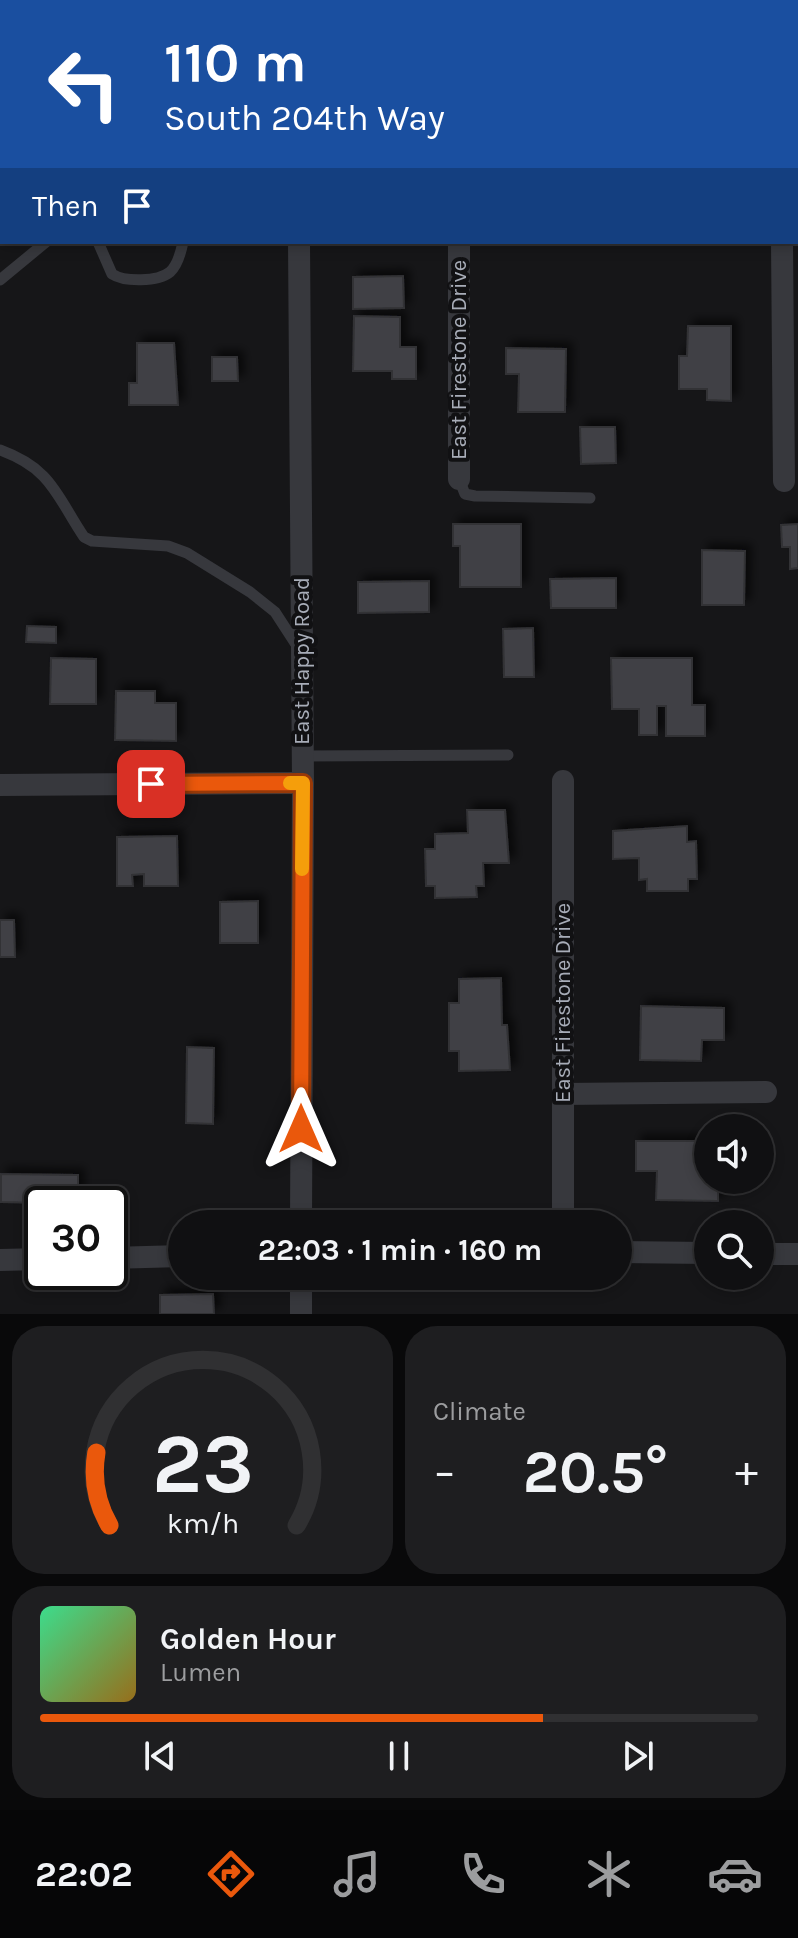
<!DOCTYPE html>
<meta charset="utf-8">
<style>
body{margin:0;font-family:Karla,sans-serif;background:#1e1e20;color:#f1f3f6;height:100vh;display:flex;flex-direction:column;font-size:30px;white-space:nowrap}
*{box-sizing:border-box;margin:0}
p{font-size:26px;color:#9c9d9f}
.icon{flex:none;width:44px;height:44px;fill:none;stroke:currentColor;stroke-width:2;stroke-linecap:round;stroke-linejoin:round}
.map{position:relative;height:1314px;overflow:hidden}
.side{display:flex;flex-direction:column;gap:12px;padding:12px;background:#09090a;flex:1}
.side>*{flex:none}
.top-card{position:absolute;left:0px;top:0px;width:798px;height:244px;box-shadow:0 4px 12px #0003,0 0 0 2px #303032;background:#1a4fa0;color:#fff;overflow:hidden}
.fabs{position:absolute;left:694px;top:1114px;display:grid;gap:16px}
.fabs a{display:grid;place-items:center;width:80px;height:80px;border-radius:50%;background:#101012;box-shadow:0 4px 12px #0003,0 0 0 2px #303032;font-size:40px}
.speed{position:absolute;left:24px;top:1186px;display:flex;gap:16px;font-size:40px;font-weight:700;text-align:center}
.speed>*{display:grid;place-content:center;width:104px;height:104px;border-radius:50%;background:#101012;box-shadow:0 4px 12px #0003,0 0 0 2px #303032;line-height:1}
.speed .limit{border:4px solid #111;border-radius:12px;background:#fff;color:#111}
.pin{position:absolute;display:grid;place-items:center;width:68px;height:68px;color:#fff;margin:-34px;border-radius:16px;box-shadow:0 4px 12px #0006}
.me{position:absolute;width:88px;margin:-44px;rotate:0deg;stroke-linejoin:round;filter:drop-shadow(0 0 6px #0008)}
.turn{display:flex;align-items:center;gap:28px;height:168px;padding:0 32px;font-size:36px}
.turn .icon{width:104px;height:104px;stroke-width:2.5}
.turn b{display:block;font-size:56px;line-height:68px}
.then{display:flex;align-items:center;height:76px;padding:0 32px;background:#0003;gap:16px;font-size:30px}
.big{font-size:60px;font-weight:700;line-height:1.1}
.side .tile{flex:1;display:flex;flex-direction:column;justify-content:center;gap:12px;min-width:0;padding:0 28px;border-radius:32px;background:#1e1e20}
.side .dial{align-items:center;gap:0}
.dial svg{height:208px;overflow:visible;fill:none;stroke:#303032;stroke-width:7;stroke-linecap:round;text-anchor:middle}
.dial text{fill:#f1f3f6;stroke:none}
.song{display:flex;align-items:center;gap:24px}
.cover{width:96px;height:96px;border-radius:12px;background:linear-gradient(135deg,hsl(150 70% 55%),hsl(40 70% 35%))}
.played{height:8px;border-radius:4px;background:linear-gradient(90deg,#ea580c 70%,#303032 70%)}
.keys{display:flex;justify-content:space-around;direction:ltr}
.heat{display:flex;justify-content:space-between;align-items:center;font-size:44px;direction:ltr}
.side .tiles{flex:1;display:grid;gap:12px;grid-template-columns:1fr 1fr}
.tile:last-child{grid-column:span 2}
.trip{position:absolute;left:168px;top:1210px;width:464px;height:80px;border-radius:40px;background:#101012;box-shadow:0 4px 12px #0003,0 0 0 2px #303032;font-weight:700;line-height:80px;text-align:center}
.tabs{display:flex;height:128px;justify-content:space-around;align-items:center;background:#060607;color:#9c9d9f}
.tabs .icon{width:56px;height:56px}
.tabs .active{color:#ea580c}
.tabs b{font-size:36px;color:#f1f3f6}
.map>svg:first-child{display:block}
.building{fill:#404145;stroke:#303034;stroke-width:2;filter:url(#shadow)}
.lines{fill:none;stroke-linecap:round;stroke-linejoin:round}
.service{stroke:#37383d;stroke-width:11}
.minor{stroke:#37383d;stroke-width:22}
.route-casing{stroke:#983908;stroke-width:20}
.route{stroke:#ea580c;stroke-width:14}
.slow{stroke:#f59e0b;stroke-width:14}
.labels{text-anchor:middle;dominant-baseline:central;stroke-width:8;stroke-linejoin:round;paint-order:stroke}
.street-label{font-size:22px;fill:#a8adb8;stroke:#111113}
</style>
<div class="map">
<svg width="798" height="1314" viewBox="0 0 798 1314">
<defs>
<filter id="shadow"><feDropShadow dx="6" dy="-6" stdDeviation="4" flood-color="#0009"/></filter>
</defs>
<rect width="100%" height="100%" fill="#161618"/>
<!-- building -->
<g class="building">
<polygon points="403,276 404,308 353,309 353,277"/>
<polygon points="354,316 400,317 400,347 416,347 416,379 392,379 392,371 353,371"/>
<polygon points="688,326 731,326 731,401 707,400 707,389 679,389 679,356 687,356"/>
<polygon points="137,343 174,343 178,405 129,405 129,383 137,383"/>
<polygon points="506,348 566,349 565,412 518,412 519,374 506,374"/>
<polygon points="212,357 237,357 238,381 212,381"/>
<polygon points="580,427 615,427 616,463 581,464"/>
<polygon points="453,524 521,524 521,587 460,587 460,546 453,546"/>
<polygon points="798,524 798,568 790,569 790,547 782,547 781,525"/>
<polygon points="702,550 745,551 744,605 702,605"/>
<polygon points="616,578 616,608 551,608 550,579"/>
<polygon points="429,581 429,612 358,613 358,582"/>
<polygon points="27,626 56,627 56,643 26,642"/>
<polygon points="533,628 534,677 504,677 503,629"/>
<polygon points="51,658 96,659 96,704 50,704"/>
<polygon points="611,658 692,658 692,705 705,705 705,736 666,736 666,706 657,706 657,735 639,735 639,709 612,709"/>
<polygon points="116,691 155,691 155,703 176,703 176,741 115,740"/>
<polygon points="467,810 505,810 509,863 483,863 484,886 476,886 477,897 435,898 435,886 426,886 425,849 435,849 435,834 468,833"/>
<polygon points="687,826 687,842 696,841 697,879 688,879 688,891 647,891 647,879 639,880 639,858 613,859 613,831"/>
<polygon points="177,836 178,886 144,886 144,874 132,875 133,886 117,886 117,837"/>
<polygon points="258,901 258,943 220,943 220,902"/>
<polygon points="0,920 14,920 15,957 0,957"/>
<polygon points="501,978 502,1025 507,1025 510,1070 459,1071 459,1051 449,1051 449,1003 459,1003 459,979"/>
<polygon points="641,1006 724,1008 724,1040 702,1040 701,1061 640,1060"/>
<polygon points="187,1047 214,1048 213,1124 186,1123"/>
<polygon points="636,1141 708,1141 708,1180 718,1180 718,1201 656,1200 657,1171 636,1171"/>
<polygon points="1,1174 78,1175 78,1204 1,1202"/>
<polygon points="213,1294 214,1314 160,1314 160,1295"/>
</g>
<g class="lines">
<!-- service -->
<g class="service">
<path d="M98,242l14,32c12,8 46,8 58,-2 8,-7 11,-20 13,-30"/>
<polyline points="0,280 46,242"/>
<path d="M0,450c52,19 56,45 84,87l8,4 76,5 19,7 63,39 25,20 24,37"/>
<polyline points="459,479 465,494 475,496 590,498"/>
<polyline points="303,756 508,755"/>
</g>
<!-- minor -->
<g class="minor">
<polyline points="297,0 297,2"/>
<polyline points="459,0 459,2"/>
<polyline points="781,0 781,2"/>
<polyline points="299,242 303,783 301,1224"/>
<polyline points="459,242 459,479"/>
<polyline points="782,242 784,481"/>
<polyline points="0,785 303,783"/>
<polyline points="563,1094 766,1092"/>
<polyline points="563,1224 563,781"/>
<polyline points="618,1252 708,1253"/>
<polyline points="760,1254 798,1254"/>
<polyline points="110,1258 182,1256"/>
<polyline points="0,1260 42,1259"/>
<polyline points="301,1276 301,1314"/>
</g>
</g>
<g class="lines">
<defs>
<polyline id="route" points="151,784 303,783 301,1129"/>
</defs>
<!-- route casing -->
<use href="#route" class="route-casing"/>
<!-- route -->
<use href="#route" class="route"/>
<!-- slow -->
<polyline class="slow" points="290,783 303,783 302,869"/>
</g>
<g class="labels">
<!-- street labels -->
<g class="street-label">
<text transform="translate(459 360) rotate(-90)">East Firestone Drive</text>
<text transform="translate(302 661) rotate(-90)">East Happy Road</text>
<text transform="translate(563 1003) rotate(-90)">East Firestone Drive</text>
</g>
</g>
</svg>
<div class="fabs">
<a><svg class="icon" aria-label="sound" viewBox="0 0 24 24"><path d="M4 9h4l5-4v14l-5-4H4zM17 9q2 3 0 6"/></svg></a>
<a><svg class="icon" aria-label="search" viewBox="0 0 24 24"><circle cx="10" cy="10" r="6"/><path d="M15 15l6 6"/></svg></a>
</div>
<div class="speed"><div class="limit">30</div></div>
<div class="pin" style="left:151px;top:784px;background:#d93025"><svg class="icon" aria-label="arrive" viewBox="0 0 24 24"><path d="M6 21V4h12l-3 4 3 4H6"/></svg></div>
<svg class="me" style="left:301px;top:1129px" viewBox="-20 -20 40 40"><path d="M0-17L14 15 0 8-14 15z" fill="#ea580c" stroke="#fff" stroke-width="4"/></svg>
<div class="trip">22:03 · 1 min · 160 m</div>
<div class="top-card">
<div class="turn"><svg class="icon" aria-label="left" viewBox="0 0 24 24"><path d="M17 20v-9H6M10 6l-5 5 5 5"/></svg><div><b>110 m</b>South 204th Way</div></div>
<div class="then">Then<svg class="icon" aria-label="arrive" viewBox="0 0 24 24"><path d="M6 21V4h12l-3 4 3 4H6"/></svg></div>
</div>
</div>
<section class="side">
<div class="tiles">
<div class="tile dial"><svg viewBox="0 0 100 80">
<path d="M14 69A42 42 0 1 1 86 69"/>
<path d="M14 69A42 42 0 0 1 9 41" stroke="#ea580c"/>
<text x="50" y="56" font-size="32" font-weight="700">23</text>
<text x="50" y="72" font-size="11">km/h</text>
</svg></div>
<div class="tile"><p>Climate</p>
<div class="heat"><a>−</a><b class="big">20.5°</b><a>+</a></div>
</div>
<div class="tile">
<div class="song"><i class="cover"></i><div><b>Golden Hour</b><p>Lumen</p></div></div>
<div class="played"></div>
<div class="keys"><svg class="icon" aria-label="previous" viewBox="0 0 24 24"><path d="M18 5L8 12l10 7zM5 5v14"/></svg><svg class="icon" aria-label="pause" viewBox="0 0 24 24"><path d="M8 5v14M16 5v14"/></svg><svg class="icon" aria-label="next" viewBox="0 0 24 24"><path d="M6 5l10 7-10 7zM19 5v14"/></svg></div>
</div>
</div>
</section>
<nav class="tabs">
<b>22:02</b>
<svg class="icon active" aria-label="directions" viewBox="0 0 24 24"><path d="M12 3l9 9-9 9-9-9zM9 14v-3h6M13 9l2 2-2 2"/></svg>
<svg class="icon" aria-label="music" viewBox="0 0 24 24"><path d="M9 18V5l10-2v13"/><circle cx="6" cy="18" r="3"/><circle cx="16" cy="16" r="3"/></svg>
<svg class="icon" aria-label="phone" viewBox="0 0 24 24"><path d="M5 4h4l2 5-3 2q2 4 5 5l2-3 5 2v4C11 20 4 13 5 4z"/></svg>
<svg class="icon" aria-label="climate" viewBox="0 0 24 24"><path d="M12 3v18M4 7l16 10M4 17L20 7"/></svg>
<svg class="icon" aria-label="car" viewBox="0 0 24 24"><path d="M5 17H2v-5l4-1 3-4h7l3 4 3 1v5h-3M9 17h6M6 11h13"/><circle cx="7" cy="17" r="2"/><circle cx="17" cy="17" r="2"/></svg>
</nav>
